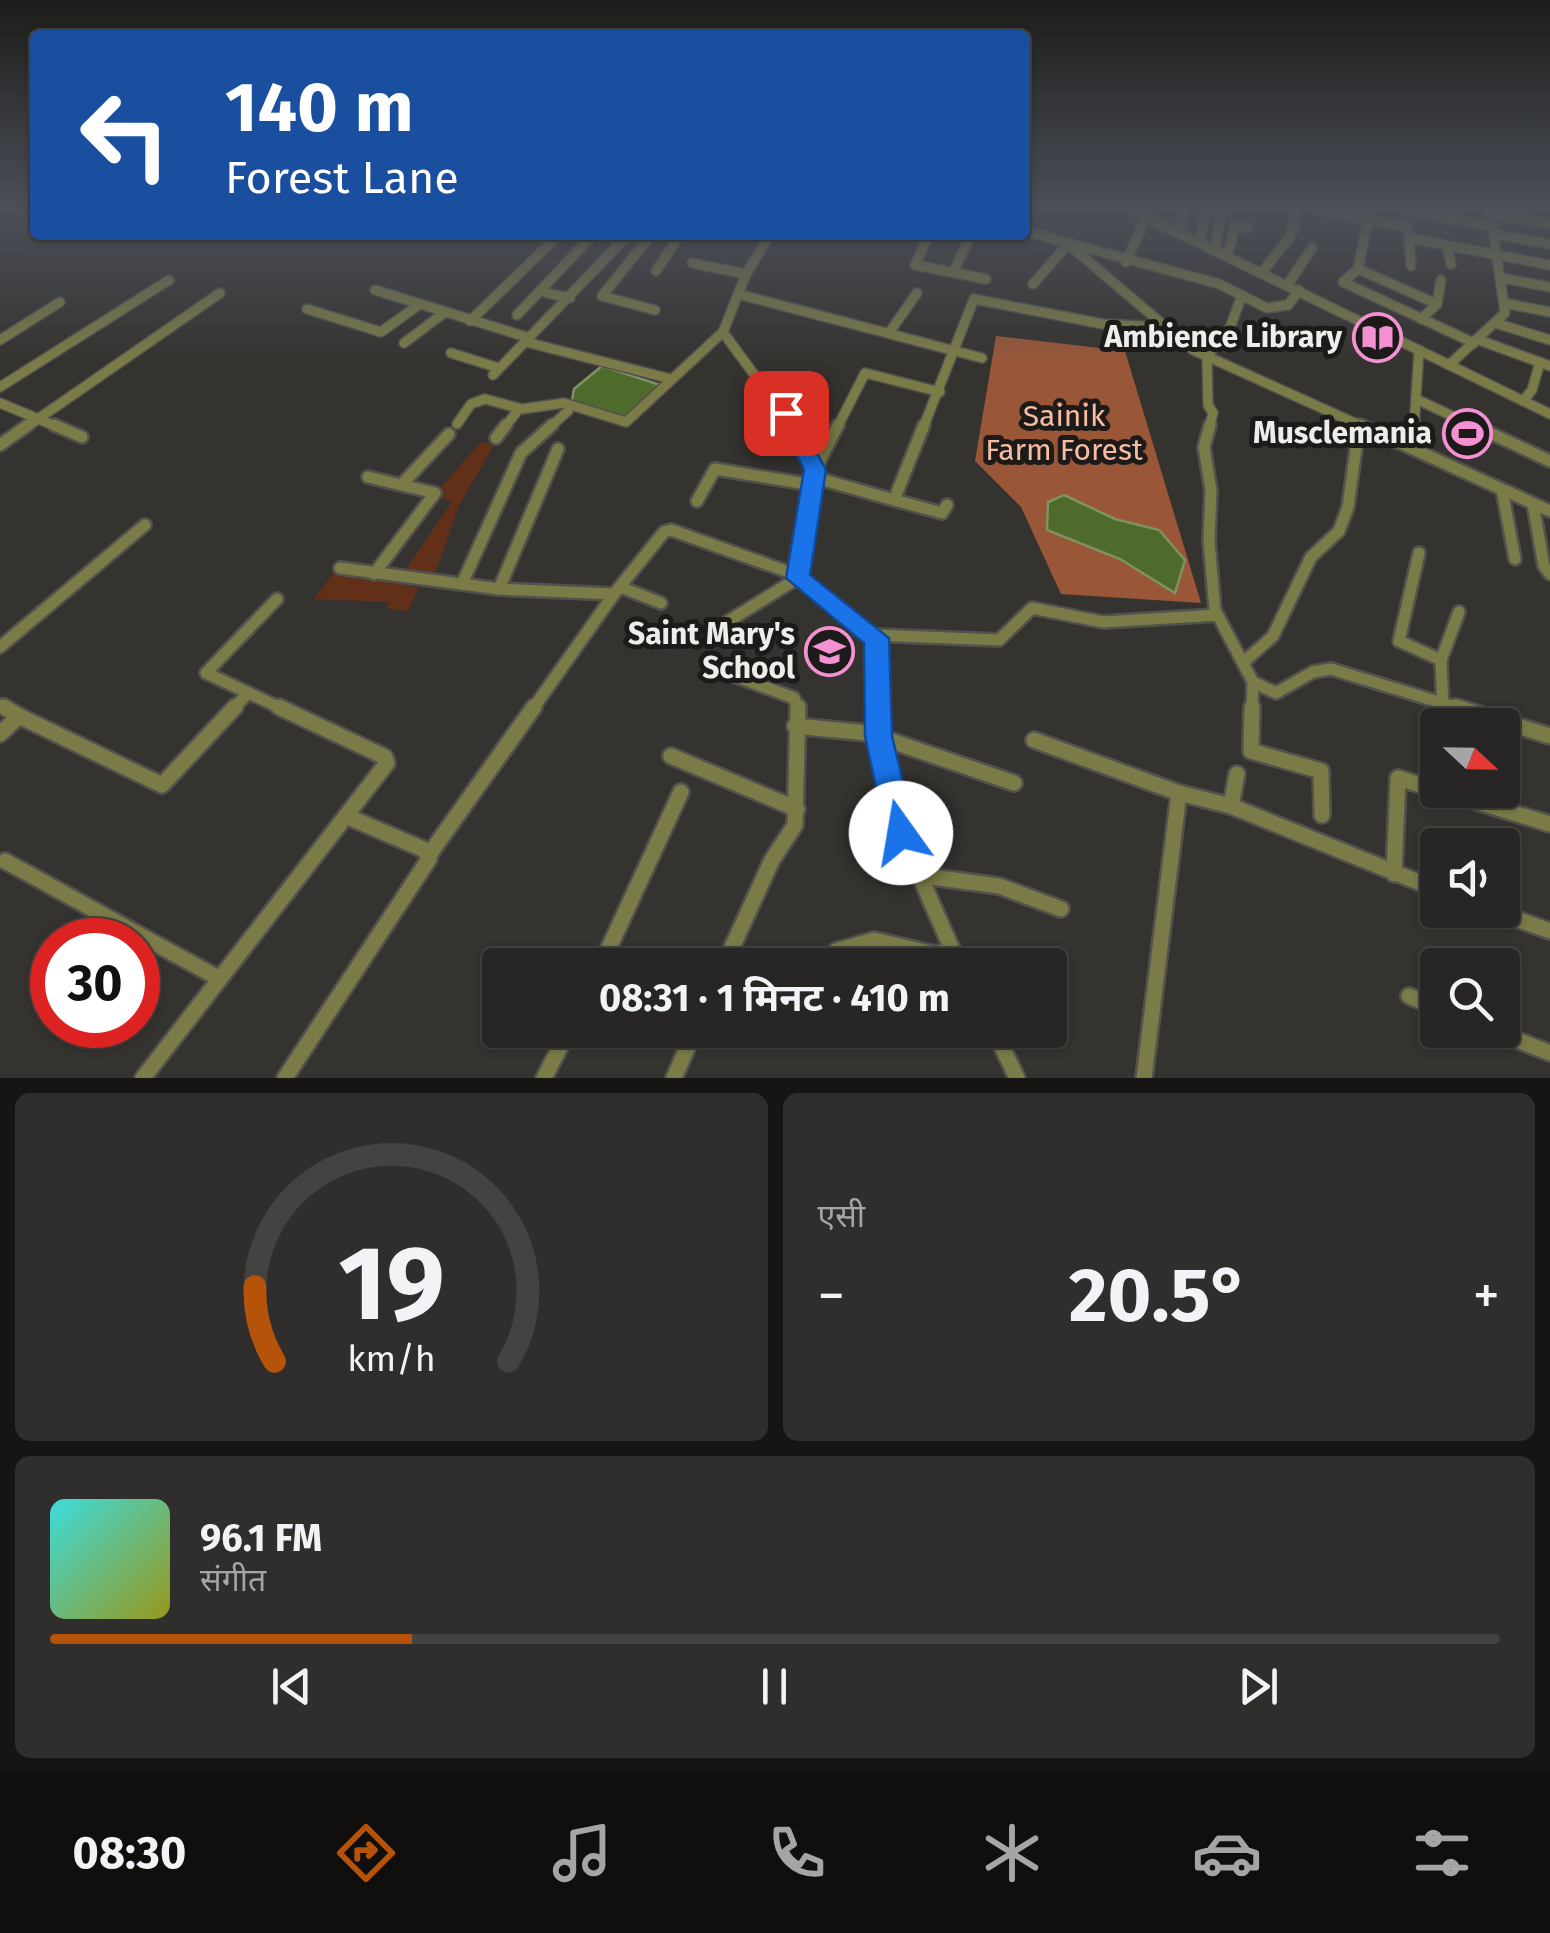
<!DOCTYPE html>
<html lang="hi">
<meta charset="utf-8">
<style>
body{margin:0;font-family:"Fira Sans","Noto Sans Devanagari",sans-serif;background:#302e2c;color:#f1f3f6;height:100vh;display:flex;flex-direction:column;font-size:38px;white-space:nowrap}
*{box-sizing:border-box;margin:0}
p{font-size:32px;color:#a5a5a6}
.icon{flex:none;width:55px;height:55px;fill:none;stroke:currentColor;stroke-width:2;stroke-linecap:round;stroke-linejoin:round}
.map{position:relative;height:1078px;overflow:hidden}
.drawer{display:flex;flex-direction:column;gap:15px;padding:15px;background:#161514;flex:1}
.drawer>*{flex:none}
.top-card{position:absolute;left:30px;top:30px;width:1000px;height:210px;border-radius:10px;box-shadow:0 2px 8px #0004,0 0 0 2px #444341;background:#1a4fa0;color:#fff;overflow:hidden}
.needle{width:65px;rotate:112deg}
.tools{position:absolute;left:1420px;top:708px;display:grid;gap:20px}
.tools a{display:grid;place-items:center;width:100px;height:100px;border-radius:10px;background:#282624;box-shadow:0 2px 8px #0004,0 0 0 2px #444341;font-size:50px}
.speed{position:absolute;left:30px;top:918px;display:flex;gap:20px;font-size:50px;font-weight:700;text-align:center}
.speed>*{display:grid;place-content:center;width:130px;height:130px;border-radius:50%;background:#282624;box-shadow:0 2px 8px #0004,0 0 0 2px #444341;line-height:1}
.speed .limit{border:15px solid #d22;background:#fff;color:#111}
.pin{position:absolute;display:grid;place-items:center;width:85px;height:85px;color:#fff;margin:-42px;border-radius:20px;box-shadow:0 5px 15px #0006}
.me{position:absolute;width:110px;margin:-55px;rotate:347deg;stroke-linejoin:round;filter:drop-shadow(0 0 8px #0008)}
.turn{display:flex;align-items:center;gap:35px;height:210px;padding:0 30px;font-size:45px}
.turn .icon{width:130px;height:130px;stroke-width:2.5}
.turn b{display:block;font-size:70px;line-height:85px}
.big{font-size:75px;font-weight:700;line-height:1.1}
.drawer .tile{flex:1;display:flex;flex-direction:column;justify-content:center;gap:15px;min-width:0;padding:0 35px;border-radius:15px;background:#302e2c}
.drawer .dial{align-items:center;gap:0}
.dial svg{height:260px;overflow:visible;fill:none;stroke:#444341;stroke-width:7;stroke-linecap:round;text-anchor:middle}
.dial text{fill:#f1f3f6;stroke:none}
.song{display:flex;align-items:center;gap:30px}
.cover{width:120px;height:120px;border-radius:15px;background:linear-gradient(135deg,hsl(180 70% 55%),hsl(60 70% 35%))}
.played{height:10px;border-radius:5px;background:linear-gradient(90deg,#b45309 25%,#444341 25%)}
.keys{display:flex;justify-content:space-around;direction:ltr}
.heat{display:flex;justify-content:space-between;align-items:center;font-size:55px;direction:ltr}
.drawer .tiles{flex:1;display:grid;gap:15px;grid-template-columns:1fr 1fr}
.tile:last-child{grid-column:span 2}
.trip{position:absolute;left:482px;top:948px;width:585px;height:100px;border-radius:10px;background:#282624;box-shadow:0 2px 8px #0004,0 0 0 2px #444341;font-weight:700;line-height:100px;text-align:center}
.tab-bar{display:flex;height:160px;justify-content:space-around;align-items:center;background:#100f0e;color:#a5a5a6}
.tab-bar .icon{width:70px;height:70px}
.tab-bar .active{color:#b45309}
.tab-bar b{font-size:45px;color:#f1f3f6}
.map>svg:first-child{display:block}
.green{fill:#623019}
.forest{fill:#995738}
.water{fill:#4e6b2b;stroke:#7e9264;stroke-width:2.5}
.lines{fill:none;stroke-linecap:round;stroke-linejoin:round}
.stream{stroke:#7e9264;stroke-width:2.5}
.minor-far2-casing{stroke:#53514e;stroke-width:12}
.minor-far1-casing{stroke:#53514e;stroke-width:16}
.minor-casing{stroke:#53514e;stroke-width:20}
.minor-far2{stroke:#7b7b48;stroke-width:9}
.minor-far1{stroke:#7b7b48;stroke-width:11}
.minor{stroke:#7b7b48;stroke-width:15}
.route{fill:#1a73e8;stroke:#114b97;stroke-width:2.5}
.labels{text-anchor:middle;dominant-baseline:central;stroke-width:10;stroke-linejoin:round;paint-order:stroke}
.poi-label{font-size:30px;font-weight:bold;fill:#eeedea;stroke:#1c1b1a;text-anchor:end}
.park-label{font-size:30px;fill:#f7bca2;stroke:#1c1b1a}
</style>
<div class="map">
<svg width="1550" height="1078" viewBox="0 0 1550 1078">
<rect width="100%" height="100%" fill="#353330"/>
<!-- green -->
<g class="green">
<polygon points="481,442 494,445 459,505 433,580 402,575 452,502 435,494"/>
<polygon points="335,571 418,588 408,611 387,609 389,602 314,599"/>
</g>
<!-- forest -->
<polygon class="forest" points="996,336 1125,351 1201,603 1061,594 1021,507 975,461"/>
<!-- water -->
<g class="water">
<polygon points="602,366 663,386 626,424 571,406 574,389"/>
<polygon points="1064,495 1115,519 1159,530 1185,560 1175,593 1120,559 1047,530 1048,502"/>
</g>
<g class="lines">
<!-- stream -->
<polyline class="stream" points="1297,232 1299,218"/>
<defs>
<g id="minor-far2">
<polyline points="1133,211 1550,414"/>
<polyline points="1322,211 1408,227"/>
<polyline points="1407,211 1493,226"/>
<polyline points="1490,214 1550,224"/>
<polyline points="1368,219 1358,269 1343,282 1474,343"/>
<polyline points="1025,231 1219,284 1267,308 1288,305 1299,290"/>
<polyline points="1179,232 1183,211"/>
<polyline points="1494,234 1550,244"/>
<polyline points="628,235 647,240 602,296 655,310"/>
<polyline points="770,235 746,274 723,332 793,428"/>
<polyline points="859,235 891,235"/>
<polyline points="929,235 915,265 986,279"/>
<polyline points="1409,235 1411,266"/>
<polyline points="1409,238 1550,265"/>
<polyline points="1200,242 1205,211"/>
<polyline points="1068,244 1193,350 1366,428"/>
<polyline points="1447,245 1451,264"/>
<polyline points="1215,250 1221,211"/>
<polyline points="1227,256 1235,227 1248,227"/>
<polyline points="1126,262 1146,217"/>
<polyline points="692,263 746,274"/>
<polyline points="1358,269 1437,304 1421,319"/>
<polyline points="656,271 680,235"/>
<polyline points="953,272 971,235"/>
<polyline points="1262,272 1290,237 1296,211"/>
<polyline points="1502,278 1550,287"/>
<polyline points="1033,284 1068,244"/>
<polyline points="1288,284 1312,248"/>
<polyline points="375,290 530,338"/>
<polyline points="547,293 570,298"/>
<polyline points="738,294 982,358"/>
<polyline points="1504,303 1550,312"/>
<polyline points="1437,304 1441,280"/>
<polyline points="307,309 381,332 420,304"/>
<polyline points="517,315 593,235"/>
<polyline points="470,321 559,235"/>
<polyline points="1495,323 1550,340"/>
<polyline points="889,333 917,293"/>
<polyline points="0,340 60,302"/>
<polyline points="1479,340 1550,366"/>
<polyline points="526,342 671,379"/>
<polyline points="404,343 444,313"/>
<polyline points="451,353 499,368"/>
<polyline points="1449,365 1505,313 1490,211"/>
<polyline points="493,375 628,235"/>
<polyline points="0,387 169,280"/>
<polyline points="1416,399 1478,428"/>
<polyline points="1523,401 1532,390 1540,362"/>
<polyline points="0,403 60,428"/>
<polyline points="457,424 471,404 485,399 522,409 564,403 626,422 723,332"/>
<polyline points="25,428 220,293"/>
<polyline points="504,428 519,409"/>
<polyline points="549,428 568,411"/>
<polyline points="837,428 865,373 940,392"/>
<polyline points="923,428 974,299 1103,324 1160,327"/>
<polyline points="1209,428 1213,413 1208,405 1207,356 1228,333 1242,295"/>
<polyline points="1414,428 1419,350"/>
</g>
<g id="minor-far1">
<polyline points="54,425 82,437"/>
<polyline points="792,425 815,470 798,578 877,638 878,710"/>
<polyline points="1210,425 1204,447 1211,491 1209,541 1215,610 1253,682 1276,693 1313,672 1331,669 1465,710"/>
<polyline points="1360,425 1550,511"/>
<polyline points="1473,425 1550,461"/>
<polyline points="496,438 506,425"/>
<polyline points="0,445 28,425"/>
<polyline points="1408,446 1415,425"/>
<polyline points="815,470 838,425"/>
<polyline points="368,477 435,493 374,574"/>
<polyline points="813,477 894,500 924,425"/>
<polyline points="404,482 449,434"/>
<polyline points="1502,490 1515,559"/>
<polyline points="894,500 942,513 947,505"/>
<polyline points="697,501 715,469 813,485"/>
<polyline points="1533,504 1544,566 1550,574"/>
<polyline points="1419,553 1399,641 1441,660"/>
<polyline points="340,568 499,589 614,594 664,532 671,530 797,575"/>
<polyline points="462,584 521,453 552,425"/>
<polyline points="623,588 661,603"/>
<polyline points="499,589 558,449"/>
<polyline points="277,599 206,673 285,710"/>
<polyline points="727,622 798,578"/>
<polyline points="875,635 999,640 1032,608 1103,622 1217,615"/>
<polyline points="0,647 145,525"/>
<polyline points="1245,661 1273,636 1311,557 1339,531 1348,507 1359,426"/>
<polyline points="713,668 794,698 798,710"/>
<polyline points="0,705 8,710"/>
<polyline points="232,710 248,693"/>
<polyline points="532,710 614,594"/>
<polyline points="1252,710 1253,682"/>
<polyline points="1443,710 1441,660 1459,612"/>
</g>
<g id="minor">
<path d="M878,707c2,93 45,175 81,258"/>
<polyline points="1252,707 1251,751 1321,771 1322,815"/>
<polyline points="1442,707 1443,725"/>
<polyline points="1456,707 1550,736"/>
<polyline points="19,716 162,785 235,707"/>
<polyline points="795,726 868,733 1014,783"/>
<polyline points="0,734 19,716 4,707"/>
<polyline points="1034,740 1179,793 1231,806 1237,774"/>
<polyline points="671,756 797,809"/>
<polyline points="1231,806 1438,890"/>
<polyline points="429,855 534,707"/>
<polyline points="5,861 220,979"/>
<polyline points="1394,874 1398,778 1550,824"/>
<polyline points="917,875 999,886 1061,909"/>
<polyline points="1491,910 1550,931"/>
<polyline points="836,951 874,940 934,954 951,951"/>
<polyline points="601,965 681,792"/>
<polyline points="724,965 772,860 795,825 798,707"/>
<polyline points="1409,996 1438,1008"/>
<polyline points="994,1030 1017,1078"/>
<polyline points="1492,1030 1550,1053"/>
<polyline points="143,1078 387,763 385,757 279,707"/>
<polyline points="285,1078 429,859 425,850 346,816"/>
<polyline points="544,1078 569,1030"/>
<polyline points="674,1078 695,1030"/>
<polyline points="1144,1078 1179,793"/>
</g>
</defs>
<!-- minor-far2 casing -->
<use href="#minor-far2" class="minor-far2-casing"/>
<!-- minor-far1 casing -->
<use href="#minor-far1" class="minor-far1-casing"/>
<!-- minor casing -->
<use href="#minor" class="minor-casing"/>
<!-- minor-far2 -->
<use href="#minor-far2" class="minor-far2"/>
<!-- minor-far1 -->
<use href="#minor-far1" class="minor-far1"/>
<!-- minor -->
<use href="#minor" class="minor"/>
</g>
<!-- sky -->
<linearGradient id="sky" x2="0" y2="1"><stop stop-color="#1d1c1a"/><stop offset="0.58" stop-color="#4b5059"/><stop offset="1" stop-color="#4b5059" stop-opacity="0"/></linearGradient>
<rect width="1550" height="362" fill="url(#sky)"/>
<!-- route -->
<polygon class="route" points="786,406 793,408 826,470 810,575 889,638 892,736 915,833 911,843 901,847 890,843 886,833 865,736 864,643 786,578 804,470 776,413"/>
<!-- icons -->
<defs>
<symbol id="library-ring" viewBox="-11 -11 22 22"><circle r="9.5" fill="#1c1b1a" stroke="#f491d3" stroke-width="1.5"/><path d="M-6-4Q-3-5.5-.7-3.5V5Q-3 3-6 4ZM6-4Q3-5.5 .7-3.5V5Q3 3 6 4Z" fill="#f491d3"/></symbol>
<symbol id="stadium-ring" viewBox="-11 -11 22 22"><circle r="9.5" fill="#1c1b1a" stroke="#f491d3" stroke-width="1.5"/><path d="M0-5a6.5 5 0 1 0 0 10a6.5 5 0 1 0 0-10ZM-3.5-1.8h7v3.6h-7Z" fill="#f491d3"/></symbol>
<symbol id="school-ring" viewBox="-11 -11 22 22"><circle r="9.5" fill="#1c1b1a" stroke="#f491d3" stroke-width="1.5"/><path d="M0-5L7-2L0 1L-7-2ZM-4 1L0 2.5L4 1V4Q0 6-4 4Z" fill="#f491d3"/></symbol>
</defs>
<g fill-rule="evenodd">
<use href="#library-ring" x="1350" y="310" width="55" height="55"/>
<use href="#stadium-ring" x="1440" y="406" width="55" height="55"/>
<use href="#school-ring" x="802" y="624" width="55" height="55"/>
</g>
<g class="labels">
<!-- poi labels -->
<g class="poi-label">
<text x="1342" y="337">Ambience Library</text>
<text x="1432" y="433">Musclemania</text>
<text x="795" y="634">Saint Mary's<tspan x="795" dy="34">School</tspan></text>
</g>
<!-- park labels -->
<g class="park-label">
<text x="1064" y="416">Sainik<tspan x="1064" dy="34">Farm Forest</tspan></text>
</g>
</g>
</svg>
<div class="tools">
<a><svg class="needle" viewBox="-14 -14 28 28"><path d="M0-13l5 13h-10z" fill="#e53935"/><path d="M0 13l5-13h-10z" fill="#a5a5a6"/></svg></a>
<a><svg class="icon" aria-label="sound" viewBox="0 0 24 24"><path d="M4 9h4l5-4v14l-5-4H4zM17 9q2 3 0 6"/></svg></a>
<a><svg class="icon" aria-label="search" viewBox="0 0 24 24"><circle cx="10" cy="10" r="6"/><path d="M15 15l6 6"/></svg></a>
</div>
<div class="speed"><div class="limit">30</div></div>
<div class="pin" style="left:786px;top:413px;background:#d93025"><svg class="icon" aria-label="arrive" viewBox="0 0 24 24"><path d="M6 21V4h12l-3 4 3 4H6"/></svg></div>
<svg class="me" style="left:901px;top:833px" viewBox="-20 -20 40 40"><circle r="19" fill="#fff"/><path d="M0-13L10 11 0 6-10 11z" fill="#1a73e8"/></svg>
<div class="trip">08:31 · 1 मिनट · 410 m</div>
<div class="top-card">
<div class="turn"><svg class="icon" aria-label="left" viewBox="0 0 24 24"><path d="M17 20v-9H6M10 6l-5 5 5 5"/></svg><div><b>140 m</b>Forest Lane</div></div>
</div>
</div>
<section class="drawer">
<div class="tiles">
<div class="tile dial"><svg viewBox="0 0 100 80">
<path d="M14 69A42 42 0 1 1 86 69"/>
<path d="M14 69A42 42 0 0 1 8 46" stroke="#b45309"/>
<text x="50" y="56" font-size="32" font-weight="700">19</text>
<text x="50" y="72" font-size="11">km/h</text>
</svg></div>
<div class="tile"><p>एसी</p>
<div class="heat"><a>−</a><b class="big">20.5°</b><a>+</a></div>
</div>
<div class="tile">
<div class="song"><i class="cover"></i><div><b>96.1 FM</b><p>संगीत</p></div></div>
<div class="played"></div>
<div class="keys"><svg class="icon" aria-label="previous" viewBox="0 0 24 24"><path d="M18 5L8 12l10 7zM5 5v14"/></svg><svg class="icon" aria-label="pause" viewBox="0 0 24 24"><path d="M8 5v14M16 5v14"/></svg><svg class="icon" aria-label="next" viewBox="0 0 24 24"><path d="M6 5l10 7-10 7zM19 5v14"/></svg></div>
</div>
</div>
</section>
<nav class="tab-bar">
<b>08:30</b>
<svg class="icon active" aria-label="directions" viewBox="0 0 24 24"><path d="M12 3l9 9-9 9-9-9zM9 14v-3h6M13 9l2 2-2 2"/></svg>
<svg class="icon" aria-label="music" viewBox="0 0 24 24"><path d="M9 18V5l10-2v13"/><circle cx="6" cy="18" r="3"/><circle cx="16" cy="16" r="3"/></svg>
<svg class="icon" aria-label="phone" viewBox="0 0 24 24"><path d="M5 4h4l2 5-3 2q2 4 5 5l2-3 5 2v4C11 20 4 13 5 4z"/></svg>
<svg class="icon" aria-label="climate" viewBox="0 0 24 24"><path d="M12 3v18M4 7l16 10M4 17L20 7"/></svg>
<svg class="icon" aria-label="car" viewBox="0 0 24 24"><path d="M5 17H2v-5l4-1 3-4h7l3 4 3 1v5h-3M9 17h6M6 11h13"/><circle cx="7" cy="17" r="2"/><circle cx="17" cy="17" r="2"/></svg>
<svg class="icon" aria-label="filters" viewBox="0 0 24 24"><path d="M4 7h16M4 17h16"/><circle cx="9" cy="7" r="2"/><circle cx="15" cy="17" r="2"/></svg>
</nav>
